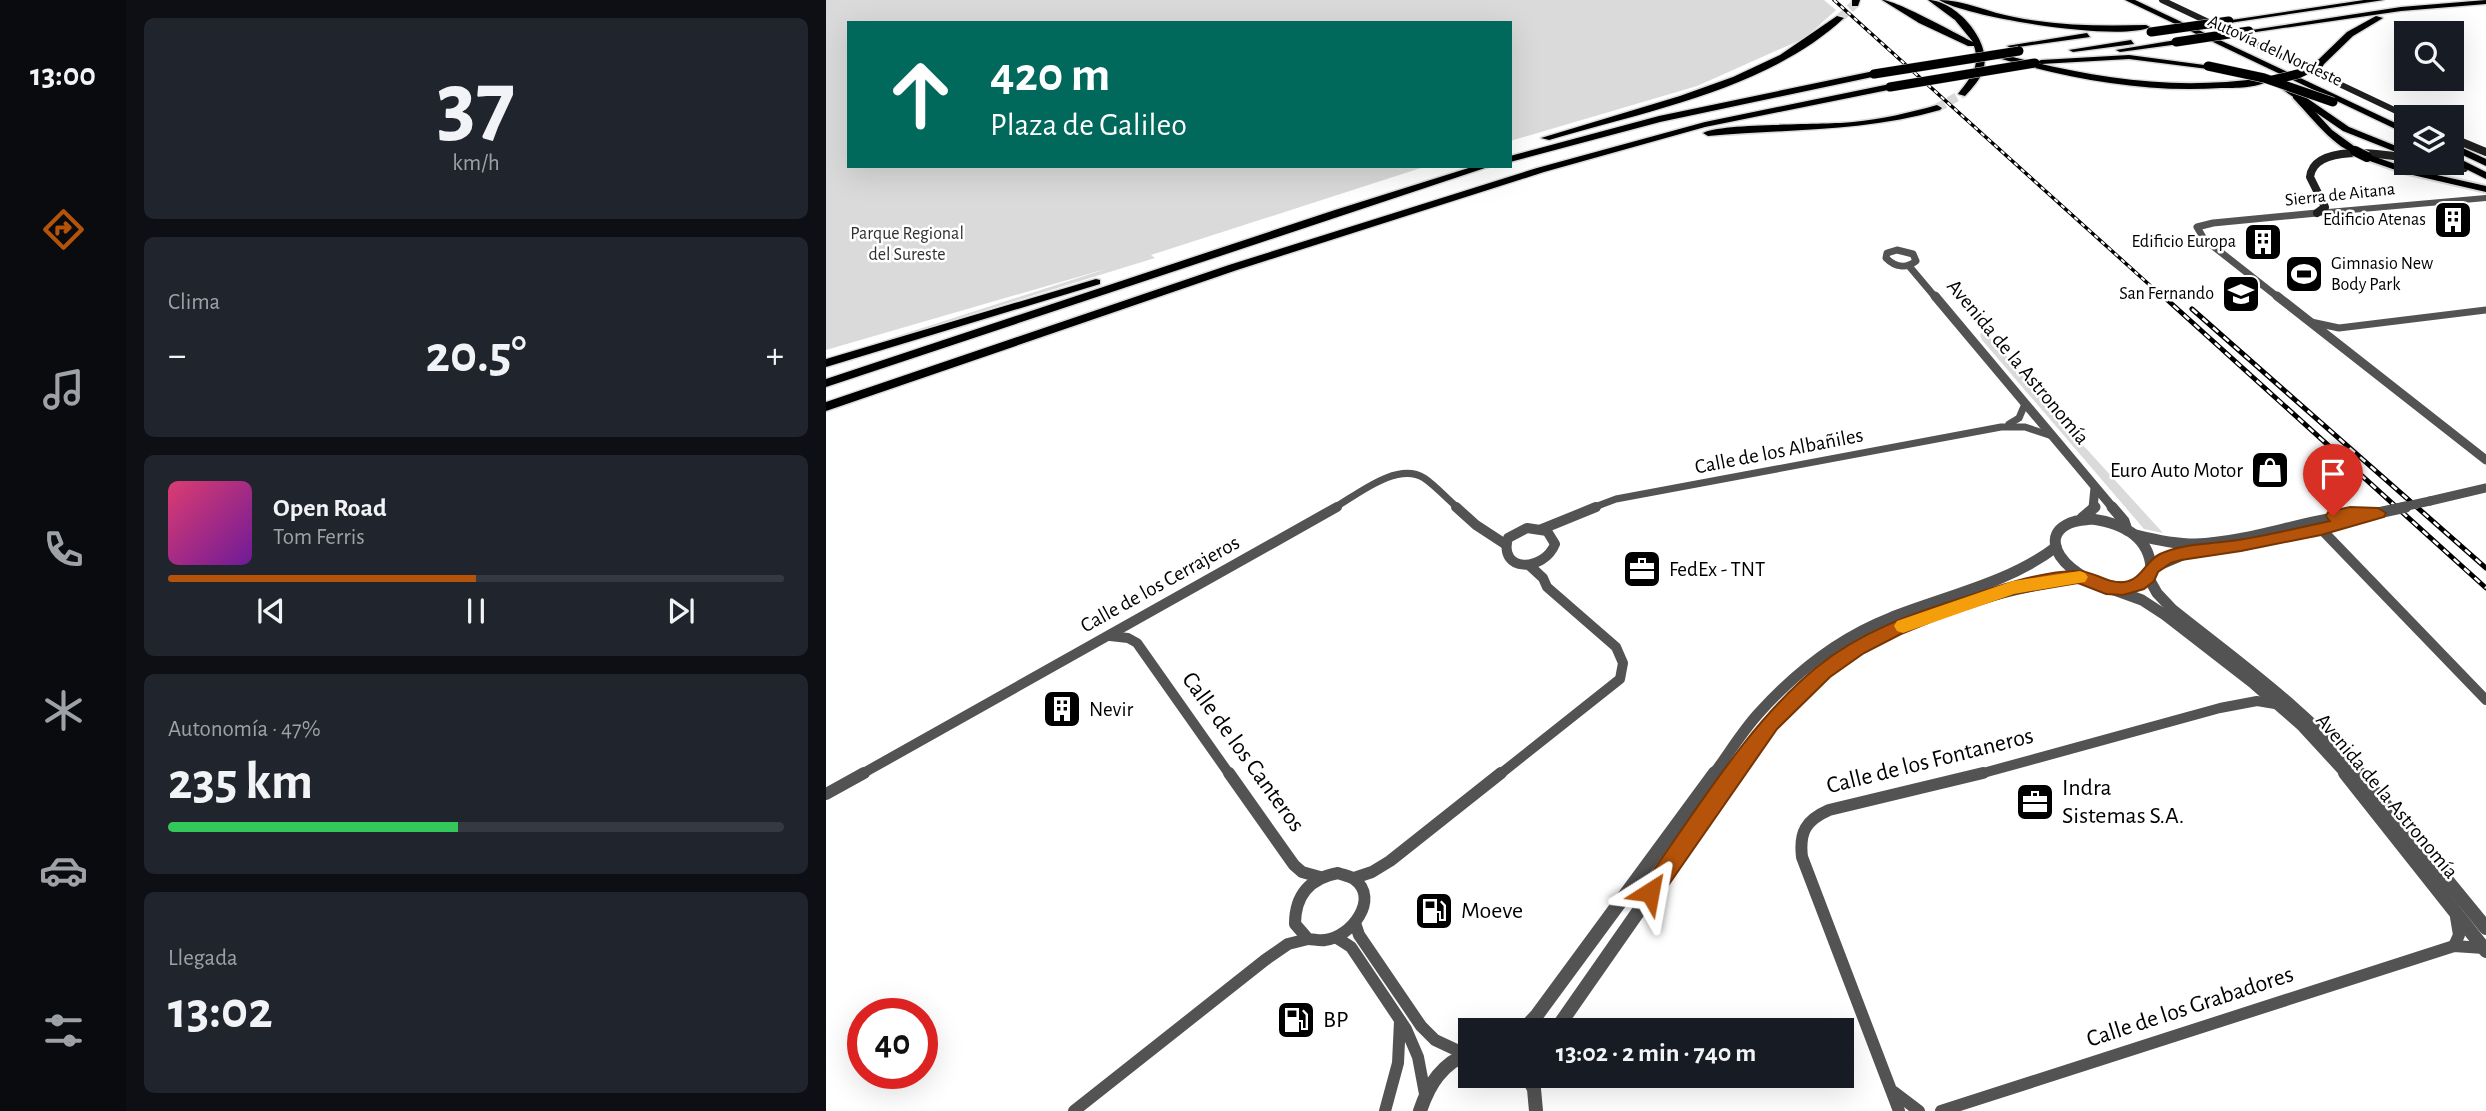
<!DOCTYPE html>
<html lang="es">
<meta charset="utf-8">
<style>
body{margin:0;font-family:"Alegreya Sans",sans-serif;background:#20242c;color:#f1f3f6;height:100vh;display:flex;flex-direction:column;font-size:26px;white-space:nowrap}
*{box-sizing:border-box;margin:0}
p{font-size:23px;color:#9ea1a6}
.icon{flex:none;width:38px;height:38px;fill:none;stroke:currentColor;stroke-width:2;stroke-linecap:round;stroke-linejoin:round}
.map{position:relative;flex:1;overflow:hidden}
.drawer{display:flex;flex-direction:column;gap:18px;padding:18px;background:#0d0f14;width:700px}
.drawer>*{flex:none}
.guide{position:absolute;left:21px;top:21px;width:665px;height:147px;border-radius:0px;box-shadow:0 7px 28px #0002;background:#00695c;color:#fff;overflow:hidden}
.controls{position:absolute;left:1568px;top:21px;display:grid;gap:14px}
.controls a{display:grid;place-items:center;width:70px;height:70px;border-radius:0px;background:#171b24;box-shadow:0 7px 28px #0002;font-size:35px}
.speed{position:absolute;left:21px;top:998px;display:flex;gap:14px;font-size:35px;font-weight:700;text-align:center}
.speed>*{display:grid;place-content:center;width:91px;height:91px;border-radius:50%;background:#171b24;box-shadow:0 7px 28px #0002;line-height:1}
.speed .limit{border:10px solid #d22;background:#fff;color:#111}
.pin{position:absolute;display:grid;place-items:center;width:60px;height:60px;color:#fff;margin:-72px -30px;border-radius:50% 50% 50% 0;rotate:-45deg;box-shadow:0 0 7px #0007}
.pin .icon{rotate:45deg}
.me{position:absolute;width:77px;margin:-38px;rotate:34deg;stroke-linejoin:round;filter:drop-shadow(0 0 5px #0008)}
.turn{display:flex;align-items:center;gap:24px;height:147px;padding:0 28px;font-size:32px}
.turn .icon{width:91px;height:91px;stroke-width:2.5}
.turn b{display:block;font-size:49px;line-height:60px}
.big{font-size:52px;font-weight:700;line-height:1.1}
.drawer .card{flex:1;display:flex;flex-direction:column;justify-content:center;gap:10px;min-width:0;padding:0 24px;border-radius:10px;background:#20242c}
.drawer .dial{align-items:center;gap:0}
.dial b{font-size:91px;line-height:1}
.song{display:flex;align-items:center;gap:21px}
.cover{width:84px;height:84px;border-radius:10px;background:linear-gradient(135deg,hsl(340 70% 55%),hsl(280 70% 35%))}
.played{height:7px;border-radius:4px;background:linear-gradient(90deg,#b45309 50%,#363941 50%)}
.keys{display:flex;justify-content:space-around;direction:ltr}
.heat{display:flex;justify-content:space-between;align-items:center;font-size:38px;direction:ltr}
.charge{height:10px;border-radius:5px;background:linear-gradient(90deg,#34c759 47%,#363941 0)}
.trip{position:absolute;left:632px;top:1018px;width:396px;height:70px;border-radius:0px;background:#171b24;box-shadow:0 7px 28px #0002;font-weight:700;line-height:70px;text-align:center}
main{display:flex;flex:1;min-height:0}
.tab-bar{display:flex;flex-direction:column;width:126px;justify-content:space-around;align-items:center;background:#090b0e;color:#9ea1a6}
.tab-bar .icon{width:49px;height:49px}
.tab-bar .current{color:#b45309}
.tab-bar b{font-size:32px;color:#f1f3f6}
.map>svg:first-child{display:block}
.green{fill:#dadada}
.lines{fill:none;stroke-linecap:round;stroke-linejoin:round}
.motorway-tunnel{stroke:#d9d9d9;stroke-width:9;stroke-dasharray:9 4.5;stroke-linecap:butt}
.primary-casing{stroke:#dbdbdb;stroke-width:4}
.motorway-casing{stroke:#dbdbdb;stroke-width:3}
.minor-far3{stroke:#535353;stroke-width:6}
.minor-far2{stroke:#535353;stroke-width:7}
.minor-far1{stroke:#535353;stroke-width:10}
.minor{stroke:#535353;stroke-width:12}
.tertiary-far3{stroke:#535353;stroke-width:7}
.tertiary-far2{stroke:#535353;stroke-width:9}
.tertiary-far1{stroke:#535353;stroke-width:11}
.tertiary{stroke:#535353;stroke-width:14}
.secondary-far1{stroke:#202020;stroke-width:6}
.secondary{stroke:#202020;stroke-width:8}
.primary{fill:#000;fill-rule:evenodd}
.motorway{fill:#000;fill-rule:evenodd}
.rail-far1-casing{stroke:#000;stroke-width:3.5}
.rail-casing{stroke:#000;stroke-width:5}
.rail-far1{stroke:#fff;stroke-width:2;stroke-dasharray:4.5;stroke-linecap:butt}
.rail{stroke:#fff;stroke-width:2.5;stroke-dasharray:7;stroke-linecap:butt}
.primary-bridge-casing{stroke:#dbdbdb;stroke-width:12;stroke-linecap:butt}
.motorway-bridge-casing{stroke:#dbdbdb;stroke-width:10;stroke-linecap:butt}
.tertiary-bridge-far1{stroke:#535353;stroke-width:9}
.tertiary-bridge{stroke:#535353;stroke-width:11}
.primary-bridge{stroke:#000;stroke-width:10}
.motorway-bridge{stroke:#000;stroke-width:9}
.route{fill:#b45309;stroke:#753606;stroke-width:2}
.slow{fill:#f59e0b}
.labels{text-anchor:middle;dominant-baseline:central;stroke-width:5;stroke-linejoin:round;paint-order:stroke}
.far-street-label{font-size:18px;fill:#000;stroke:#fff}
.far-poi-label{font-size:18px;fill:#000;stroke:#fff;text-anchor:end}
.far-park-label{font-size:18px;fill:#313131;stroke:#fff}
.street-label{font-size:21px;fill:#000;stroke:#fff}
.poi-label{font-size:21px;fill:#000;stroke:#fff;text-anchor:start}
.near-street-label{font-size:24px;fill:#000;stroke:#fff}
.near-poi-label{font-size:24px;fill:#000;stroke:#fff;text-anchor:start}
</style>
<main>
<nav class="tab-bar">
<b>13:00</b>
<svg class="icon current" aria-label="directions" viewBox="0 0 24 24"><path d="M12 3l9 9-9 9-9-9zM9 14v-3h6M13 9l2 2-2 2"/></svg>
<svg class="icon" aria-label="music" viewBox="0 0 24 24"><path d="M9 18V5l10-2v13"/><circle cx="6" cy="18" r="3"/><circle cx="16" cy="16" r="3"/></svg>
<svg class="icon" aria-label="phone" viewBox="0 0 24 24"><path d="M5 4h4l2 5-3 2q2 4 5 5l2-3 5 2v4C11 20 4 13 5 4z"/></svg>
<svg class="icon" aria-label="climate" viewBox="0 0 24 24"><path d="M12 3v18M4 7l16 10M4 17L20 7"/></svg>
<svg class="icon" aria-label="car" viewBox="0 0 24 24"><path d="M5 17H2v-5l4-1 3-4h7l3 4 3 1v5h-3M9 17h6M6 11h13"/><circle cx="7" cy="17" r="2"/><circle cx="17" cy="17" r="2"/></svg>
<svg class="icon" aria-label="filters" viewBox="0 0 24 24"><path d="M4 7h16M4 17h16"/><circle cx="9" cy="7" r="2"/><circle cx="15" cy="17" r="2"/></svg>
</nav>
<section class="drawer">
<div class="card dial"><b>37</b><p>km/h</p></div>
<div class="card"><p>Clima</p>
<div class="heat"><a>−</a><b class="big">20.5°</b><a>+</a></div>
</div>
<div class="card">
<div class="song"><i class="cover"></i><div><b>Open Road</b><p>Tom Ferris</p></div></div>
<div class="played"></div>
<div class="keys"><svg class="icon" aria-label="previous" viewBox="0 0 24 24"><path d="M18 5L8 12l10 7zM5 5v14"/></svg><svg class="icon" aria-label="pause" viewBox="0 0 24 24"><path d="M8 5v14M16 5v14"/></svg><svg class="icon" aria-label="next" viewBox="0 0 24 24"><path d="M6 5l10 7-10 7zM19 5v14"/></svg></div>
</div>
<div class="card"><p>Autonomía · 47%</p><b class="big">235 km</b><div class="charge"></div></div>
<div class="card"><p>Llegada</p><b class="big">13:02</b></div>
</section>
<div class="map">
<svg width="1660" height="1111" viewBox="0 0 1660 1111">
<rect width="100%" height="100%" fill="#fff"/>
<!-- green -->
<g class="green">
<polygon points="0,0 998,0 1010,10 979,38 871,86 684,141 684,23 23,23 23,166 601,166 325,255 329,258 0,359 283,268 0,350"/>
<polygon points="1159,331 1246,433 1337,533 1318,529 1156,340 1154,334"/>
</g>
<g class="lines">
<!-- motorway-tunnel -->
<g class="motorway-tunnel">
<polyline points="1014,18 1029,4"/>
<polyline points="1111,108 1136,94"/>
</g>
<defs>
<g id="primary">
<path d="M1467,94h6l33,36 26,19v4c-20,0 -51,-41 -65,-55z"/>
<polygon points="1541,154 1584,169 1660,186 1660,192 1578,173 1538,159 1537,157"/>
</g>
<g id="motorway">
<polygon points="1026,0 1034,0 1032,6 1026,6"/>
<path d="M1056,0c14,0 73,33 91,42l-18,-22 -27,-20c27,0 63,40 56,68 -3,11 -11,19 -19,28l-7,-2c12,-16 23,-27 16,-48h-6l-49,-23z"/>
<path d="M1113,0c25,0 51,13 75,17 44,9 88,9 132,8l4,2c-29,15 -181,-9 -211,-27z"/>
<polygon points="1299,0 1309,0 1580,128 1580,134"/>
<polygon points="1538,0 1558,0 1403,23 1399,21"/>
<polygon points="1660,0 1660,4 1575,11 1423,33 1419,31 1575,7"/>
<path d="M1011,16l7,2c-76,71 -198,93 -295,122l-8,-2 139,-42 53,-19 47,-22z"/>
<polygon points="1550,16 1557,18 1527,36 1496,66 1490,66 1490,62 1521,32"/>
<polygon points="1261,33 1264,37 1185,48 1181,46"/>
<polygon points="1305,40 1308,44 1247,52 1243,50"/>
<polygon points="1350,40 1353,44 1294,52 1290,50"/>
<path d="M1175,54c91,24 169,37 263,24l4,3c-11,7 -33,7 -47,7 -76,5 -150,-9 -223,-30l-1,-2z"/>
<polygon points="1303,55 1386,66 1382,69 1303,59 1215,64 1211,62 1215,60"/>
<polygon points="1048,71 1052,74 1051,76 834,122 684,162 684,156 833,116"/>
<polygon points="1444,77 1450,77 1523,127 1580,150 1580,156 1517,131 1444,81"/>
<polygon points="1064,84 1067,85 1067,89 879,127 718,172 411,270 0,411 0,402 403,265 711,168 879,122"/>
<path d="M1111,105l5,3 -2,2c-76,22 -154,19 -232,26l-5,-3c15,-10 123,-8 150,-11 29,-3 56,-9 84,-17z"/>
<polygon points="1626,143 1660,159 1660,166 1626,150"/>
<polygon points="1626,155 1660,172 1660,179 1626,162"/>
<polygon points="649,166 665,166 0,387 0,379 509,210"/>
<polygon points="270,279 274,280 274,284 0,367 0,359"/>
</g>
</defs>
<!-- primary casing -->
<use href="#primary" class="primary-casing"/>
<!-- motorway casing -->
<use href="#motorway" class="motorway-casing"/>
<!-- minor-far3 -->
<polyline class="minor-far3" points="1491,213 1660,198"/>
<!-- minor-far2 -->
<g class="minor-far2">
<polyline points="1485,322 1513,328 1660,310"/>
<polyline points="1183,424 1193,418 1199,404"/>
<path d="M508,508c23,-13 63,-47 90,-30 12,8 23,21 34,30"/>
<polyline points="766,508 790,499 1175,427 1199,427 1226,436"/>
</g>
<!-- minor-far1 -->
<g class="minor-far1">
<polyline points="630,507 650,525 679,544"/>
<path d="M701,528l20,3 8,13c-11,28 -57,29 -47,-6z"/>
<polyline points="1489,528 1495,529 1660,700"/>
<polyline points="716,529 770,507"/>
<polyline points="284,636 302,638 311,643 404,775"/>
<polyline points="34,775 511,507"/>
<polyline points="673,775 794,679 797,663 790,647 721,587 717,578 704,566"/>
<polyline points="1150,775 1394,708 1431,701 1449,704"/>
</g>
<!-- minor -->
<g class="minor">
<polyline points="403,773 468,865 476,872 494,877"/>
<polyline points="0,794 38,773"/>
<path d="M512,873c5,2 12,3 16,6 27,20 -4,59 -29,61 -5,1 -12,-1 -17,-1l-13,-15c0,-29 15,-46 43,-51z"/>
<polyline points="528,878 546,872 564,861 675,773"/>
<polyline points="529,923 533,935 595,1026 609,1040 639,1054"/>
<polyline points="511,938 525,947 580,1029 592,1057 599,1094"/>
<polyline points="1628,946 1633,935 1630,917"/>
<polyline points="1068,1092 1093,1111"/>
<polyline points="248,1111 439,960 462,944 482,939"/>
<polyline points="559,1111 572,1063 574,1021"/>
<path d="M1073,1111l-97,-254c-3,-25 4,-37 27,-47l154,-37"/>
<polyline points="1115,1111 1628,946 1658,948"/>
</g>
<!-- tertiary-far3 -->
<g class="tertiary-far3">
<path d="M1071,250l16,4 3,7c-10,8 -21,6 -30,-3l1,-5z"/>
<polyline points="1083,266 1110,298"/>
<polyline points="1453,298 1378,239 1371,227 1387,223 1491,213"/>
</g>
<!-- tertiary-far2 -->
<g class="tertiary-far2">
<polyline points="1109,296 1287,508"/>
<polyline points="1451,296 1660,460"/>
<polyline points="1604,501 1660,488"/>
<polyline points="1267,508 1269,488"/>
</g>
<!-- tertiary-far1 -->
<g class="tertiary-far1">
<polyline points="1286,507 1298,521 1301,530"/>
<polyline points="1256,518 1269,507"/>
<path d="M1266,519c28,4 57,16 59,49l-9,14c-46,22 -118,-39 -72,-59 6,-3 15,-3 22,-4z"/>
<path d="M1310,535c20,5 39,9 59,9 61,-2 119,-29 183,-31"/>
<polyline points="1326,568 1359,554 1433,542 1539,517"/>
<path d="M1322,577l9,16 15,16c65,52 135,101 188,166"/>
<polyline points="1280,587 1316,600 1339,615 1428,684 1475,725 1521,775"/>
<path d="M887,775c15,-20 28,-42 45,-61 36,-40 81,-76 132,-96 55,-22 119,-35 166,-71"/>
<path d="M908,775c12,-18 23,-37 37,-53 83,-91 190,-125 308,-145"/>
</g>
<!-- tertiary -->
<g class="tertiary">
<polyline points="1519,773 1660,951"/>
<polyline points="1533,773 1660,928"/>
<polyline points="696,1031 711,1015 889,773"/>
<polyline points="729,1031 909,773"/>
<polyline points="701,1076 708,1089 710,1111"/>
<path d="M594,1111c9,-27 22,-48 50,-58"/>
</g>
<!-- secondary-far1 -->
<polyline class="secondary-far1" points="1336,0 1583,117"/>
<!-- secondary -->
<g class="secondary">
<polyline points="1626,138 1660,152"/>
<polyline points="1607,163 1638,168"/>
<path d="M1491,213l8,-6 -15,-30c4,-34 72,-23 96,-19"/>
</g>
<!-- primary -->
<use href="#primary" class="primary"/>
<!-- motorway -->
<use href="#motorway" class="motorway"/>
<defs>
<polyline id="rail-far1" points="1008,0 1338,298"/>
<g id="rail">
<polyline points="1337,296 1660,588"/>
<polyline points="1366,309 1660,568"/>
</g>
</defs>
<!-- rail-far1 casing -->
<use href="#rail-far1" class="rail-far1-casing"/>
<!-- rail casing -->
<use href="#rail" class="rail-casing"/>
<!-- rail-far1 -->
<use href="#rail-far1" class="rail-far1"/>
<!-- rail -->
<use href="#rail" class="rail"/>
<defs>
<polyline id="primary-bridge" points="1529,151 1541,157"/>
<g id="motorway-bridge">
<polyline points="1325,32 1403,21"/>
<polyline points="1350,42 1423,31"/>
<polyline points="1382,66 1438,78 1507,102"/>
<polyline points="1048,74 1193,51"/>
<polyline points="1447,80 1472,74 1493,64"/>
<polyline points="1064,87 1209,63"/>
</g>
</defs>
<!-- primary-bridge casing -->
<use href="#primary-bridge" class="primary-bridge-casing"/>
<!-- motorway-bridge casing -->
<use href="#motorway-bridge" class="motorway-bridge-casing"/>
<!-- tertiary-bridge-far1 -->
<polyline class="tertiary-bridge-far1" points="1572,508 1604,501"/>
<!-- tertiary-bridge -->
<polyline class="tertiary-bridge" points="1552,513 1580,507"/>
<!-- primary-bridge -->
<use href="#primary-bridge" class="primary-bridge"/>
<!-- motorway-bridge -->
<use href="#motorway-bridge" class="motorway-bridge"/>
</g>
<!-- route -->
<path class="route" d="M1524,507l28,1 8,5 -2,4 -63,18 -80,16 -60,9 -10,3 -13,9 -4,9 -10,8 -21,6 -17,-1 -28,-11 -65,11 -68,22 -44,18 -37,19 -34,24 -53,52 -119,171 -8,3 -7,-3 -3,-8 3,-7c52,-72 105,-162 174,-218 43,-35 96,-54 148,-70 31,-10 80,-27 113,-26 16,0 29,13 46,11 18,-2 21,-21 36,-28 23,-11 53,-10 78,-14 28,-4 55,-11 83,-17l9,-2 -4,-5 2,-4z"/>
<!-- slow -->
<polygon class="slow" points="1254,571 1259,573 1262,577 1259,582 1188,594 1077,633 1071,631 1068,626 1071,621 1187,581"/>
<!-- icons -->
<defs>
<symbol id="building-square" viewBox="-11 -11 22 22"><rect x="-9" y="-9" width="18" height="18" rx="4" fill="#000" stroke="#fff"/><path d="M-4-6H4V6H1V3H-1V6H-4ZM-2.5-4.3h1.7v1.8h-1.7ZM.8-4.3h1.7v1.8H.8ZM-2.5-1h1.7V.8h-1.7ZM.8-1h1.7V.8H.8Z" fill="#fff"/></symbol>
<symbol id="stadium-square" viewBox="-11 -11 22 22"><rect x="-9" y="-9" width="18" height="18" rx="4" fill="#000" stroke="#fff"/><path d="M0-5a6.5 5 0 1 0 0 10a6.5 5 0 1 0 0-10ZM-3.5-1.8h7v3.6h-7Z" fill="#fff"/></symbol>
<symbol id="school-square" viewBox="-11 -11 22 22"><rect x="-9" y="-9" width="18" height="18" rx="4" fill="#000" stroke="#fff"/><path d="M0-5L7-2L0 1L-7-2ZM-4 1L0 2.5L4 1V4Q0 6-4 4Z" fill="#fff"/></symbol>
<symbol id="shop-square" viewBox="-11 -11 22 22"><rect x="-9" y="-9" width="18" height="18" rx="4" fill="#000" stroke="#fff"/><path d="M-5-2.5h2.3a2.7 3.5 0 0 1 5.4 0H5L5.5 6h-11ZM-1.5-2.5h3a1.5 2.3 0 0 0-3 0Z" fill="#fff"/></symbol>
<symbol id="office-square" viewBox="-11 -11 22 22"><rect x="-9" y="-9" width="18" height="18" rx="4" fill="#000" stroke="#fff"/><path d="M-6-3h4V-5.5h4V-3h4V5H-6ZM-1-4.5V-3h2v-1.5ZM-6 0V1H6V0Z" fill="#fff"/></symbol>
<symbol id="fuel-square" viewBox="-11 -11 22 22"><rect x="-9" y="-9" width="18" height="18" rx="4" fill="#000" stroke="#fff"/><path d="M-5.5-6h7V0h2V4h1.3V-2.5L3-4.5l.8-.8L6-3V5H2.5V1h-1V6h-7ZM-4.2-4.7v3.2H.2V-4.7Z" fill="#fff"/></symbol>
</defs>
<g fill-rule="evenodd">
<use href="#building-square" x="1605" y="198" width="44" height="44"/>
<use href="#building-square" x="1415" y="220" width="44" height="44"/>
<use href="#stadium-square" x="1456" y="252" width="44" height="44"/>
<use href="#school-square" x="1393" y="272" width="44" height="44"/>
<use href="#shop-square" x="1422" y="448" width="44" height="44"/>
<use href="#office-square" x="794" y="547" width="44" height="44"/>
<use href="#building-square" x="214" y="687" width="44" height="44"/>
<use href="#office-square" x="1187" y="780" width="44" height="44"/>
<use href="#fuel-square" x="586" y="889" width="44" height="44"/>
<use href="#fuel-square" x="448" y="998" width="44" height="44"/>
</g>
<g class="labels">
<!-- far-street labels -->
<g class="far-street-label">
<text transform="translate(1449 51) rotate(25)">Autovía del Nordeste</text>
<text transform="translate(1514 195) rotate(-6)">Sierra de Aitana</text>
</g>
<!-- far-poi labels -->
<g class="far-poi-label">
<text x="1600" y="220">Edificio Atenas</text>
<text x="1410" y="242">Edificio Europa</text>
<text x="1505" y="264" text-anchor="start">Gimnasio New<tspan x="1505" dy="21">Body Park</tspan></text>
<text x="1388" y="294">San Fernando</text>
</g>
<!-- far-park labels -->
<g class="far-park-label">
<text x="81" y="234">Parque Regional<tspan x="81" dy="21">del Sureste</tspan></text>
</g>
<!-- street labels -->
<g class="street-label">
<text transform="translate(1192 362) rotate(50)">Avenida de la Astronomía</text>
<text transform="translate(953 451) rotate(-11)">Calle de los Albañiles</text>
<text transform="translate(334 584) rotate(-29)">Calle de los Cerrajeros</text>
<text transform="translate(1561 796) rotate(50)">Avenida de la Astronomía</text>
</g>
<!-- poi labels -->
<g class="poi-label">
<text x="1417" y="470" text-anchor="end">Euro Auto Motor</text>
<text x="843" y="569">FedEx - TNT</text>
<text x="263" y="709">Nevir</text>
</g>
<!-- near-street labels -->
<g class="near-street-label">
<text transform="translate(417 752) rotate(54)">Calle de los Canteros</text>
<text transform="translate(1104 761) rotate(-14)">Calle de los Fontaneros</text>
<text transform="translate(1364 1007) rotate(-18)">Calle de los Grabadores</text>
</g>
<!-- near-poi labels -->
<g class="near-poi-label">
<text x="1236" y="788">Indra<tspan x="1236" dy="28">Sistemas S.A.</tspan></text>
<text x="635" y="911">Moeve</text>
<text x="497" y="1020">BP</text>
</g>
</g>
</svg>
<div class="controls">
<a><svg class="icon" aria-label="search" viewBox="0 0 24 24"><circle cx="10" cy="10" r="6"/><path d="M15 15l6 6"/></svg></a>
<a><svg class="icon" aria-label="layers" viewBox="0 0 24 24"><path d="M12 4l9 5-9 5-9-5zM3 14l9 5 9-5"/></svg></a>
</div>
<div class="speed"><div class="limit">40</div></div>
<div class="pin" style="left:1507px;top:516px;background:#d93025"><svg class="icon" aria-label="arrive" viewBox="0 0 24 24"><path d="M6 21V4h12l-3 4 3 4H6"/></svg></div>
<svg class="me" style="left:824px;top:892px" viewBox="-20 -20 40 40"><path d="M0-17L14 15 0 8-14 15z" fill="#b45309" stroke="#fff" stroke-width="4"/></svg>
<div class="trip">13:02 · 2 min · 740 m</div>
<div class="guide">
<div class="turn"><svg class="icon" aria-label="ahead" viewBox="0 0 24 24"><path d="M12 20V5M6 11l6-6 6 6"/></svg><div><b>420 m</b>Plaza de Galileo</div></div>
</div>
</div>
</main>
